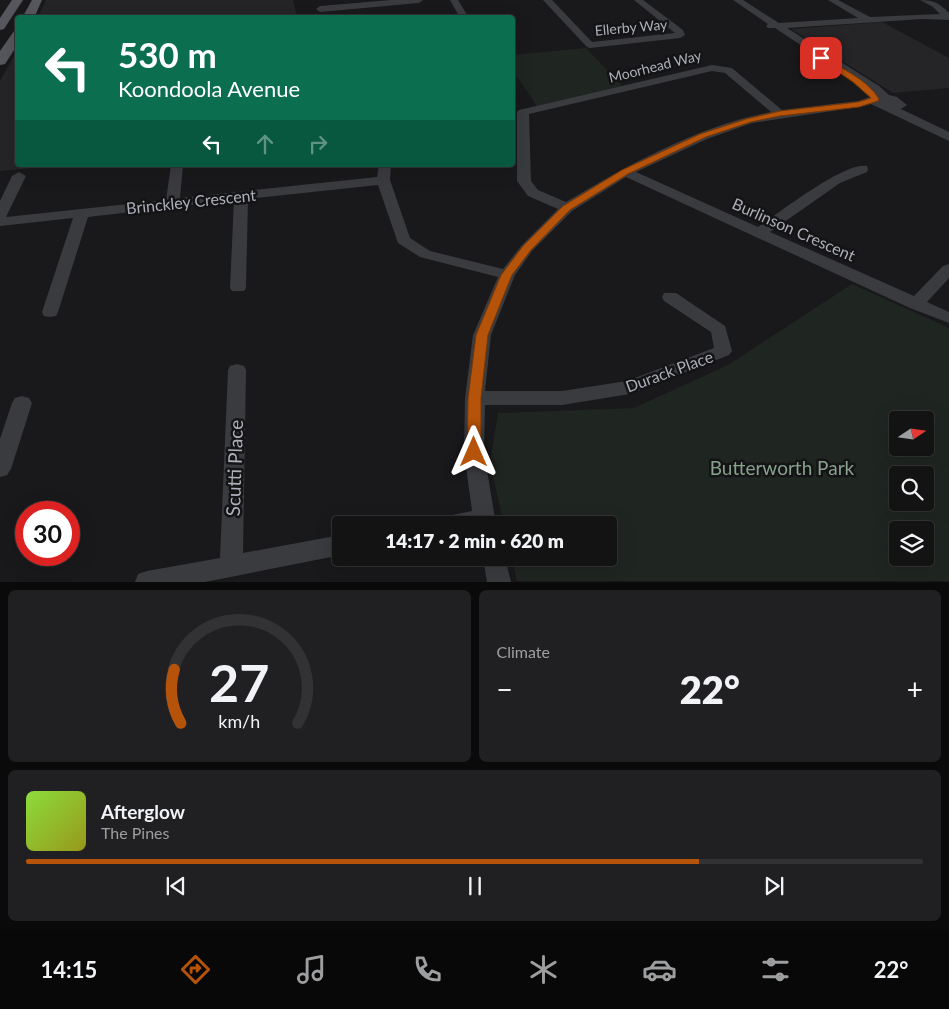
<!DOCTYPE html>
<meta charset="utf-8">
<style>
body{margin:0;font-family:Lato,sans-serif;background:#202022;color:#f1f3f6;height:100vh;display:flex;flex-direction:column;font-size:19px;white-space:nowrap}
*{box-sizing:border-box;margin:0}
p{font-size:16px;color:#9d9ea0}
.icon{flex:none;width:28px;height:28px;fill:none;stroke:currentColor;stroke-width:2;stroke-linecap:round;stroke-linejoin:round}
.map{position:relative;height:582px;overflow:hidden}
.drawer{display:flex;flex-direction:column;gap:8px;padding:8px;background:#0a0a0b;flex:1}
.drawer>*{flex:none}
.top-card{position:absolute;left:15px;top:15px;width:500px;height:152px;border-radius:5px;box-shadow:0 5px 20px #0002,0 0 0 1px #323234;background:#0b6e4f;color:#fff;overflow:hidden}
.needle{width:32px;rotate:77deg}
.fabs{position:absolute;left:889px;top:411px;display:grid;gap:10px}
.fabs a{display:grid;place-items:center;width:45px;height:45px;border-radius:5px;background:#131314;box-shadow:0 5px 20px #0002,0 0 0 1px #323234;font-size:25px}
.speed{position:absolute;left:15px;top:501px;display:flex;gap:10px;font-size:25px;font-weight:700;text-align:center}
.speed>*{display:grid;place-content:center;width:65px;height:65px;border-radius:50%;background:#131314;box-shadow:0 5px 20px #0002,0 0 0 1px #323234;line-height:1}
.speed .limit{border:8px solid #d22;background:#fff;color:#111}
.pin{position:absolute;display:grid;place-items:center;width:42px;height:42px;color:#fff;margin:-21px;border-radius:10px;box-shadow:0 2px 8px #0006}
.me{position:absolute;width:55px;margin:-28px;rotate:0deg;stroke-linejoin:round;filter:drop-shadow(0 0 4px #0008)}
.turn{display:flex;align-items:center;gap:18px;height:105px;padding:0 20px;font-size:22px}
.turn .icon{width:65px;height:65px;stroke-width:2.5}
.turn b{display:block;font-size:35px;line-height:42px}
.lanes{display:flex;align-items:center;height:48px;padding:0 20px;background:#0003;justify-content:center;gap:25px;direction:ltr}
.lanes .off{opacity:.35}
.big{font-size:38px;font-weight:800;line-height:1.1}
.drawer .tile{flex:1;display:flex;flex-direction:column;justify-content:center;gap:8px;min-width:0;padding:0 18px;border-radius:8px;background:#202022}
.drawer .dial{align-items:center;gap:0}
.dial svg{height:130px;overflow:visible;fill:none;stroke:#323234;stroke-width:7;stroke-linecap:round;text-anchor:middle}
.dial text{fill:#f1f3f6;stroke:none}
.song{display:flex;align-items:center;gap:15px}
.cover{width:60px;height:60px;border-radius:8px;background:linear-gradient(135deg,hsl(90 70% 55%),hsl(60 70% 35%))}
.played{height:5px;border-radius:2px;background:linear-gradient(90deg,#b45309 75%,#323234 75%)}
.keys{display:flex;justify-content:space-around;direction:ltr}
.heat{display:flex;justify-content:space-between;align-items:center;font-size:28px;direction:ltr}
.drawer .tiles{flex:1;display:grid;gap:8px;grid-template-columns:1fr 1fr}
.tile:last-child{grid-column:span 2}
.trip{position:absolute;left:332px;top:516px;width:285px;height:50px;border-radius:5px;background:#131314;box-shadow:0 5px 20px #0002,0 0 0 1px #323234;font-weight:800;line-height:50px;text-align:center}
.tab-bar{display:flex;height:80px;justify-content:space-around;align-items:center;background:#080808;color:#9d9ea0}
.tab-bar .icon{width:35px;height:35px}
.tab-bar .on{color:#b45309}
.tab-bar b{font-size:22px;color:#f1f3f6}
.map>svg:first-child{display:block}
.built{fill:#252527}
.green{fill:#1f2521;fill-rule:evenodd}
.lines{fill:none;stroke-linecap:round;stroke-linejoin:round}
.minor{fill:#3a3b3f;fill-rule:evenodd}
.major{fill:#57585e;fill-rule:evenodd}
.route{fill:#b45309;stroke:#753606}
.labels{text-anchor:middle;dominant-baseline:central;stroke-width:5;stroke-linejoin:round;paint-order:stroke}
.far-street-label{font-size:14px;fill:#adafb9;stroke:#141416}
.street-label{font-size:16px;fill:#adafb9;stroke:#141416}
.near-park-label{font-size:19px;fill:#87a18b;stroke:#141416}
.near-street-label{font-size:19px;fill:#adafb9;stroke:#141416}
</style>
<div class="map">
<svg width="949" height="582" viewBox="0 0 949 582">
<rect width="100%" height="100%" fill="#19191b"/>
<!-- built -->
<g class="built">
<polygon points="46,0 293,0 297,17 38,17"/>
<polygon points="882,22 949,58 949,88 893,93 791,29"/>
<polygon points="17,51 18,165 66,165 0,171 0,81"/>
</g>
<!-- green -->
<g class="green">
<polygon points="586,48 622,86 537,106 513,71 512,55"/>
<path d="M852,284l97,44v253h-432l-5,-23h97v-33h-105l-14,-63 8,-49 136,-5 94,-43zM898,420h27v28h-27zM898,475h27v27h-27zM898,530h27v28h-27z"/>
</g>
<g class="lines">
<!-- minor -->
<g class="minor">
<polygon points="391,0 423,0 419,3 320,12 316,9 320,6"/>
<polygon points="450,0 458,0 469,18 460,18"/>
<polygon points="543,0 552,0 592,42 675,33 634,0 643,0 683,30 685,35 680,38 590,48 587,47"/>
<path d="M733,0h10l36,23 79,-5 -30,-18h10l32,17 70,-3 -7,-7 -13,-7c14,0 19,3 29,13v7l-27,-1 -135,9 92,58 10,9 8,2 10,8 -6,4 48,23v9l-78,-37 -12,3 -107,16 -45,16 -71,33 122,55c21,-14 87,-66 109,-61l1,3 -1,3 -27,11 -70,49 144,64 29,-30 6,-2v14l-22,24 22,10v11l-39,-15 -284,-131 -54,34 -40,40 -17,24 -24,60 -6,56h77l65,-10 87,-33 -3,-16 -47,-31 -2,-4 2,-4h12l49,33 7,25 -3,4 -99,39 -68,11h-77l-1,47 12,73h-61l3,-7 34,-7 -8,-59 1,-54 8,-63 25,-58 -78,-20 -22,-14 -20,-58 -130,14 -2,89 -2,3h-12l-2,-3 4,-88 -146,17 -30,95 -2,4 -6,1 -6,-1 -2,-4 31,-94 -73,8v-25l12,-25 7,-4 7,4 -20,41 160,-17 5,-35h12l-3,33 197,-21 2,-12h12l-1,15 20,58 20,13 73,18 19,-24 36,-36 -30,-13 -11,-15v-69l2,-2 193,-45 20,3 50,42 76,-9 18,-6 -101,-67h-7l-2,-2 2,-2zM712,71l13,2 46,39c-74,14 -141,52 -205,90l-28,-12 -7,-9 -2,-67z"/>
<polygon points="237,364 244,366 246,370 243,553 341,535 341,555 205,582 135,582 138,574 147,571 220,558 228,370 230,366"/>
<polygon points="22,396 29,398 32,403 11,469 7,475 0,477 0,439 12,403 15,398"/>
<polygon points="483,558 505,558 511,582 487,582"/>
</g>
<!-- major -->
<g class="major">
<polygon points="12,0 23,0 4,29 0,30 0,18"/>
<polygon points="32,0 42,0 34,18 22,18"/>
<polygon points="18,30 18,44 5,64 0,65 0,51 14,31"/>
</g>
</g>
<!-- route -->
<path class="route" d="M819,57h4c18,11 45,23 56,42l-1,2 -19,6 -79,9 -29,6 -45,15 -78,37 -58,36 -39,40 -19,25 -24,60 -7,63v54l-2,4 -5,2 -5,-2 -2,-4 1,-54 8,-63 25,-60 22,-29 40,-40 59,-36 78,-36 46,-15 34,-8 78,-9 13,-4 -18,-16 -34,-23z"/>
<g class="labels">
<!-- far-street labels -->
<g class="far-street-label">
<text transform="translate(631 27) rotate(-5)">Ellerby Way</text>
<text transform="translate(655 66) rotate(-14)">Moorhead Way</text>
</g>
<!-- street labels -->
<g class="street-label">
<text transform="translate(191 201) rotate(-6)">Brinckley Crescent</text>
<text transform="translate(794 229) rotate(24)">Burlinson Crescent</text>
<text transform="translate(669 371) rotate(-20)">Durack Place</text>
</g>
<!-- near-park labels -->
<g class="near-park-label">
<text x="782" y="467">Butterworth Park</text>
</g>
<!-- near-street labels -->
<g class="near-street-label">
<text transform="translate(234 468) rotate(-88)">Scutti Place</text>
</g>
</g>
</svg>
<div class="fabs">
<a><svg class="needle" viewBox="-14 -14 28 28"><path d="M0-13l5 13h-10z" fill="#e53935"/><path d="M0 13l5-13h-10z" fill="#9d9ea0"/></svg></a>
<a><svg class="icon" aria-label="search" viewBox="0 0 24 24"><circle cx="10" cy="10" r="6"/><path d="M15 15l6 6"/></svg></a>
<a><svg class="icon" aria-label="layers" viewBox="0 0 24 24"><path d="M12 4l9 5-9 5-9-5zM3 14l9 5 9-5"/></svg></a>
</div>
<div class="speed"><div class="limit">30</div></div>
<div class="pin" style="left:821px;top:58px;background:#d93025"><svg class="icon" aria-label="arrive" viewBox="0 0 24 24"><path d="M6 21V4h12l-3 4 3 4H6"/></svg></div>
<svg class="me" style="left:474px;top:452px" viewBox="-20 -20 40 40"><path d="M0-17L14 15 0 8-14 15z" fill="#b45309" stroke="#fff" stroke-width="4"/></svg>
<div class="trip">14:17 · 2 min · 620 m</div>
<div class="top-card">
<div class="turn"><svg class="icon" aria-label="left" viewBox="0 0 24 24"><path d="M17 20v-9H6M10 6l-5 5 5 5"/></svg><div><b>530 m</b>Koondoola Avenue</div></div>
<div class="lanes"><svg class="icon" aria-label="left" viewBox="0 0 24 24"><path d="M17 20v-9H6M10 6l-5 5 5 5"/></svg><svg class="icon off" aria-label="ahead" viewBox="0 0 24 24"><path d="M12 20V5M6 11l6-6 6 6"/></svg><svg class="icon off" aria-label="right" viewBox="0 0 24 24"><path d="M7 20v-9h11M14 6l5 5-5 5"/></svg></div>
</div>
</div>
<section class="drawer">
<div class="tiles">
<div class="tile dial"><svg viewBox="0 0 100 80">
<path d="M14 69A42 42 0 1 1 86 69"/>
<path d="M14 69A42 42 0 0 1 10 36" stroke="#b45309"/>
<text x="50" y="56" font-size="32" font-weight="700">27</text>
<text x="50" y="72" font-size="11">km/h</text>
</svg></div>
<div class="tile"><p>Climate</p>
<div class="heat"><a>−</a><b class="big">22°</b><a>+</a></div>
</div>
<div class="tile">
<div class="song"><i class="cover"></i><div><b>Afterglow</b><p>The Pines</p></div></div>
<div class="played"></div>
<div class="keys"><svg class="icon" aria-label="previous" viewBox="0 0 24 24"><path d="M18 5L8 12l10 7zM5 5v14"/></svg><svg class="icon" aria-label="pause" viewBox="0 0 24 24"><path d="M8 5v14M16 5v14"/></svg><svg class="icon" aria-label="next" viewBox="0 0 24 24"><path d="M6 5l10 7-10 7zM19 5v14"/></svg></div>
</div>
</div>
</section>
<nav class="tab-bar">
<b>14:15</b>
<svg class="icon on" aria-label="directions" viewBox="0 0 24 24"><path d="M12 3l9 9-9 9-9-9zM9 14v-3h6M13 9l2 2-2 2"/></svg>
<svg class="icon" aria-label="music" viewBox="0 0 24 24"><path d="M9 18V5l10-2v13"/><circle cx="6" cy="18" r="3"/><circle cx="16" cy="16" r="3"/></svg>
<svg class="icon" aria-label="phone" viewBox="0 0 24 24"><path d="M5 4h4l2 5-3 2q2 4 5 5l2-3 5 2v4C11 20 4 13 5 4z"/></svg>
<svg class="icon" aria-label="climate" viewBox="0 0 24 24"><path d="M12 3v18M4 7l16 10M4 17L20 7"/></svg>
<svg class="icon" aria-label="car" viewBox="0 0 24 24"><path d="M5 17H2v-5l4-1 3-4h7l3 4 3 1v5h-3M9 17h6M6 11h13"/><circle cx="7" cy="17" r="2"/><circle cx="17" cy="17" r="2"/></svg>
<svg class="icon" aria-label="filters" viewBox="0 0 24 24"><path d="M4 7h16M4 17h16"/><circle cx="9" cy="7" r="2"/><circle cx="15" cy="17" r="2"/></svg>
<b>22°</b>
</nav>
